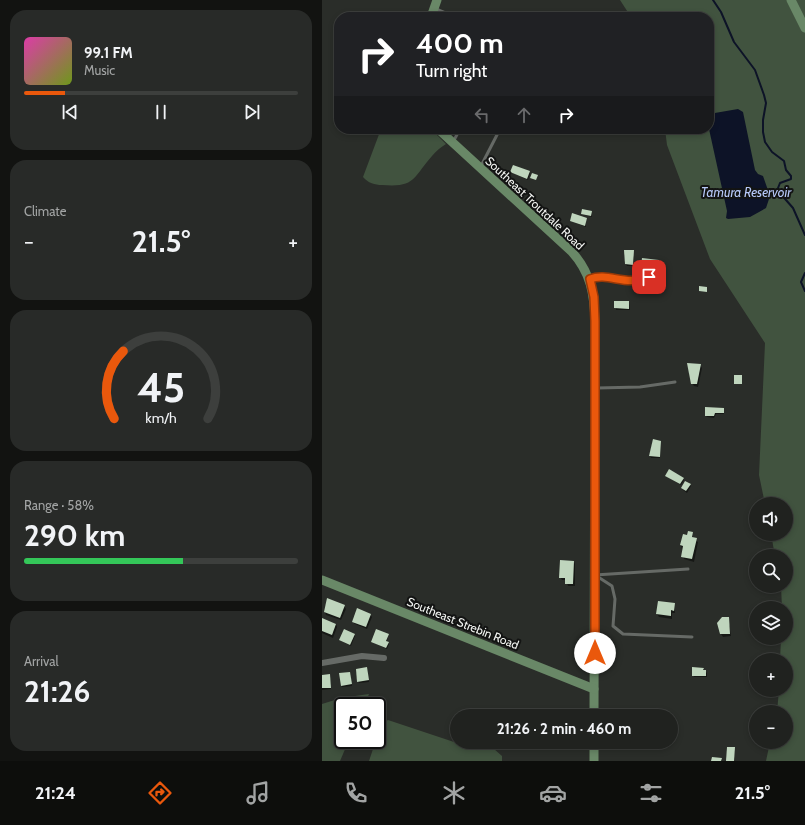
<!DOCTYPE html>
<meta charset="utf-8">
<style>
body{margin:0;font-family:Cabin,sans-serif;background:#282a28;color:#f1f3f6;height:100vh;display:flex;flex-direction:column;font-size:15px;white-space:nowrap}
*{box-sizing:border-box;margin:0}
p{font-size:13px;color:#a2a4a4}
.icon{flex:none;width:22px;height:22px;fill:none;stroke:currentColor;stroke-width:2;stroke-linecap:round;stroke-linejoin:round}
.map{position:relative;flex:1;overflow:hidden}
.side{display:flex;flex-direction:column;gap:10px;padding:10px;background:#121311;width:322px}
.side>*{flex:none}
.top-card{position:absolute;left:12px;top:12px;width:380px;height:122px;border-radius:16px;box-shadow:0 2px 6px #0003,0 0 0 1px #3d3f3d;background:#202124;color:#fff;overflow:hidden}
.fabs{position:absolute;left:427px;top:497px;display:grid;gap:8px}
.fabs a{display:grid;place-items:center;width:44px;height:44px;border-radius:50%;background:#20221f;box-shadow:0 2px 6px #0003,0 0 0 1px #3d3f3d;font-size:20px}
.speed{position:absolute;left:12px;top:697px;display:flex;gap:8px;font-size:20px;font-weight:700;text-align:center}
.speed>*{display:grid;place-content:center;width:52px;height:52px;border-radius:50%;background:#20221f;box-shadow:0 2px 6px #0003,0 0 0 1px #3d3f3d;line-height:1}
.speed .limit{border:2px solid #111;border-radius:6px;background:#fff;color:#111}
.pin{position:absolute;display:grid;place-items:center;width:34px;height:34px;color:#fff;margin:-17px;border-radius:8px;box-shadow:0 2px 6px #0006}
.me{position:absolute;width:44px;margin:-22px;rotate:0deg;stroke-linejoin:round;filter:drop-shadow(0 0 3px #0008)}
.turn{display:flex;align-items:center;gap:14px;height:84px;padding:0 16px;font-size:18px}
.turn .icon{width:52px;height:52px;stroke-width:2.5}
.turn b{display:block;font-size:28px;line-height:34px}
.lanes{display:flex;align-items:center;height:38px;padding:0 16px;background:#0003;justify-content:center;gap:20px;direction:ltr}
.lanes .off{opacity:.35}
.big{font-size:30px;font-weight:800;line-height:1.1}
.side .tile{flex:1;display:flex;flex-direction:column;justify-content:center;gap:6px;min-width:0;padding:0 14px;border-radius:16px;background:#282a28}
.side .dial{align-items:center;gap:0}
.dial svg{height:104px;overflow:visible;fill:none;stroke:#3d3f3d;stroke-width:7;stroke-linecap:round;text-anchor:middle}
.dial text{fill:#f1f3f6;stroke:none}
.song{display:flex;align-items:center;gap:12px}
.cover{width:48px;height:48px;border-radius:6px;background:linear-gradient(135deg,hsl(320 70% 55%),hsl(80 70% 35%))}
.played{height:4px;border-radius:2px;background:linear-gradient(90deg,#ea580c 15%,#3d3f3d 15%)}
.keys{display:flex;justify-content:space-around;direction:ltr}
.heat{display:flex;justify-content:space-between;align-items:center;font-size:22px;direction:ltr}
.charge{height:6px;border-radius:3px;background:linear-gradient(90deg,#34c759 58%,#3d3f3d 0)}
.trip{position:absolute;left:128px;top:709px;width:228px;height:40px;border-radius:20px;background:#20221f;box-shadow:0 2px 6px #0003,0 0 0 1px #3d3f3d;font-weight:800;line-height:40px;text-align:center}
.menu{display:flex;height:64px;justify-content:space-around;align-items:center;background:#0d0e0c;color:#a2a4a4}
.menu .icon{width:28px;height:28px}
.menu .current{color:#ea580c}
.menu b{font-size:18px;color:#f1f3f6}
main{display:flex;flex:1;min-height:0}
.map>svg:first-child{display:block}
.green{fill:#41533f}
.water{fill:#0d1327}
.shadow{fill:#0007}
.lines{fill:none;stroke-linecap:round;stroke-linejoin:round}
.stream{stroke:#0d1327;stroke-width:2}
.building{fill:#bfd5bd}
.lane{stroke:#666a66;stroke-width:3}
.street{stroke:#666a66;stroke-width:6}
.secondary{stroke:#698867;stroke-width:9}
.route-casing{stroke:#983908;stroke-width:10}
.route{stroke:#ea580c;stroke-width:7}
.labels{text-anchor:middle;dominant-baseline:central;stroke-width:4;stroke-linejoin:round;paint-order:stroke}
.street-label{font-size:12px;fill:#f3f5f2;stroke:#131413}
.water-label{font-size:13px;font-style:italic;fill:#b7c9f9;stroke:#131413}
</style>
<main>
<section class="side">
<div class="tile">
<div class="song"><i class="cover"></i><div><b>99.1 FM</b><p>Music</p></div></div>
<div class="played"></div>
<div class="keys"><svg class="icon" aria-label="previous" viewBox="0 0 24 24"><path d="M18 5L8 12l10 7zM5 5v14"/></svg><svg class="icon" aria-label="pause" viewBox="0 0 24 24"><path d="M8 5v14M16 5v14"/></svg><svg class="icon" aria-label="next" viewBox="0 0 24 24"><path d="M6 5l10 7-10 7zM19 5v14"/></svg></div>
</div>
<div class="tile"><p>Climate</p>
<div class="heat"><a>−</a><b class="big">21.5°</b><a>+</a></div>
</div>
<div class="tile dial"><svg viewBox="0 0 100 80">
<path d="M14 69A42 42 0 1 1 86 69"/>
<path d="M14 69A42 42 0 0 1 21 17" stroke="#ea580c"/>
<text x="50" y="56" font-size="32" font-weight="700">45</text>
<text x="50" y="72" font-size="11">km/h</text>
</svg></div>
<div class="tile"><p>Range · 58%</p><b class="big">290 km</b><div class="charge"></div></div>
<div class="tile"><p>Arrival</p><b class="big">21:26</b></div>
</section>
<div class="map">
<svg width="483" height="761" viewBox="0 0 483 761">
<rect width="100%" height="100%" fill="#2a2d29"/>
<!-- green -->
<g class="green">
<polygon points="298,0 483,0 483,761 444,761 448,742 464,742 464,712 455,712 457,690 464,690 464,660 458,660 459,638 464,638 464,608 460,608 459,586 464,586 464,556 453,556 449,534 464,534 464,504 443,504 437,475 443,343 388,259 345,145 343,129 387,129 387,17 309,17"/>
<path d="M59,129h50l15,15c-5,3 -10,7 -14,12 -19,21 -16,32 -50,29 -7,0 -14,-2 -19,-8z"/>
<polygon points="47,694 42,706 21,706 21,740 27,740 18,761 0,761 0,704 19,698"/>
<polygon points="66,720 135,743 164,742 180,756 180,761 47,761 59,725"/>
</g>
<!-- water -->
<polygon class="water" points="416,109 421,112 433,170 436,174 441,176 448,196 444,208 428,217 406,219 404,218 405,211 387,129 387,114"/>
<!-- shadow -->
<g class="shadow">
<polygon points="189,172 207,172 208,174 206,180"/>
<polygon points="269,212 270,217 260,214"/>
<polygon points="264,218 264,227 249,221"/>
<polygon points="311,251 312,266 305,266 304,264"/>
<polygon points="336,261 337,268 332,267 332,270 321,269 320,267"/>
<polygon points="293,302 307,302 308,310 294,310"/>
<polygon points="366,364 378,365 380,368 376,387 372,386 370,383"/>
<polygon points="401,409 402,414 394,414 392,418 385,417 384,416"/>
<polygon points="339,442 338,458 329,458 328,456"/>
<polygon points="344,476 361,479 362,480 359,485"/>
<polygon points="368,485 369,486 365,493 361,490 360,488"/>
<polygon points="370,533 371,539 376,542 372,562 362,559 359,545"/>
<polygon points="252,562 253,564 253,586 246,586 244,580 240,580 238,577"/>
<polygon points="337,602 352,604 353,613 350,613 350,619 337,617 335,614"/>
<polygon points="22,606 24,609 19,620 4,615 3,612"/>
<polygon points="48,615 50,617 45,629 33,624 31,622"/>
<polygon points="406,618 409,636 401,637 399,634"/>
<polygon points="0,619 14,624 15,627 11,638 0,633"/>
<polygon points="32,634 33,636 29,646 18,640"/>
<polygon points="66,634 65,642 67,644 65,649 50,642"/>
<polygon points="45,668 47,682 37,683 36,681"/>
<polygon points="381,669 385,673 385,677 372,677 371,675"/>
<polygon points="28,673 30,686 20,687 19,685"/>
<polygon points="0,676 8,677 9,689 0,690"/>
</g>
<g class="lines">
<!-- stream -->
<g class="stream">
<polyline points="391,0 399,12 412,42 433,70 442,95 444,103 441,120 441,132 443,142 450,152 462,161 464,170 469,176 469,179 458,183 456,188 457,192 471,208 483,235"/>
<polyline points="483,273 479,282 483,291"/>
</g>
</g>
<!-- building -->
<g class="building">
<polygon points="191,165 208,171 205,179 188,172"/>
<polygon points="210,173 216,175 214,180 208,178"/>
<polygon points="260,209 270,211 269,216 259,214"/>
<polygon points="250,213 265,218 263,226 248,221"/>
<polygon points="302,250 312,250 311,265 303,264"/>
<polygon points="320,258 337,260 336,266 331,266 331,268 319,267"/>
<polygon points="377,286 385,287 385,292 377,291"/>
<polygon points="292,301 307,301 307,309 292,308"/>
<polygon points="365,363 379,364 375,384 369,384"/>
<rect x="412" y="375" width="8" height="9"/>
<polygon points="383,407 402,408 402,413 393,413 392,416 383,416"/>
<polygon points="331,439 339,441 338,457 327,456"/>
<polygon points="347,469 362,478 358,484 343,476"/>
<polygon points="363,481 369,484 364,491 359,488"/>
<polygon points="366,531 371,532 370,537 375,538 370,559 359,557 361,546 358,545 361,534 365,535"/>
<polygon points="238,560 252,561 251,584 243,584 243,578 237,578"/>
<polygon points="5,598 23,605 18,618 2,612"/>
<polygon points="336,601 353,603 352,611 349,610 349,616 334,614"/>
<polygon points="35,608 49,614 44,627 30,622"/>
<polygon points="400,617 407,617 408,634 398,634 395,623"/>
<polygon points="0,618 14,624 10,635 0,631"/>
<polygon points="22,629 33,634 28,645 17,640"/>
<polygon points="54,629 67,634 64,641 67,642 64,648 49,642"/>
<polygon points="45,667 47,680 35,682 34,669"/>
<polygon points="370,667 382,668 381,670 384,670 384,676 370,676"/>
<polygon points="28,672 30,684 19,686 17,673"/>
<polygon points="8,674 9,688 0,688 0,675"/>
<polygon points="405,747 413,747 412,761 404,761"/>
<polygon points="390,757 400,758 399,761 389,761"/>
</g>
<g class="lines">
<!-- lane -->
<g class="lane">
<polyline points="114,9 133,17"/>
<polyline points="131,142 138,129"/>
<polyline points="159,166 178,129"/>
<path d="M268,279c20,-7 35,8 59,-2"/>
<polyline points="275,388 318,387 353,382"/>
<polyline points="366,569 273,575 290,586 293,599 291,626 301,634 370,637"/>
</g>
<!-- street -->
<polyline class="street" points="0,663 40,656 62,658"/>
<!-- secondary -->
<g class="secondary">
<polyline points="469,0 483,28"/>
<polyline points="109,17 115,0"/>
<path d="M116,129l134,123c19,21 22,42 23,69l-1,395"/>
<polyline points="0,580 272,689"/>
<polyline points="272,761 272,742"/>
</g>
</g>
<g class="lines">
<defs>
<path id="route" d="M273,653v-332l-1,-24 -4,-18c19,-7 35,8 59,-2"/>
</defs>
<!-- route casing -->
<use href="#route" class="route-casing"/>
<!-- route -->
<use href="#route" class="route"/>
</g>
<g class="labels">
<!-- street labels -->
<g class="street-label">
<text transform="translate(213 203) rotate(43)">Southeast Troutdale Road</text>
<text transform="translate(141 623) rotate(22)">Southeast Strebin Road</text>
</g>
<!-- water labels -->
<g class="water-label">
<text x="424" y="192">Tamura Reservoir</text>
</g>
</g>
</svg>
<div class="fabs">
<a><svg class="icon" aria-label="sound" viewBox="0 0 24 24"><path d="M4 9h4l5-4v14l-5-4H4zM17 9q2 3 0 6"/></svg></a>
<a><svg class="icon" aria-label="search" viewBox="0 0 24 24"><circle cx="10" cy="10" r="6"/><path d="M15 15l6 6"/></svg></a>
<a><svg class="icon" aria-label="layers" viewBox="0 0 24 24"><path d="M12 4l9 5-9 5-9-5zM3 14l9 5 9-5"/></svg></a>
<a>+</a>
<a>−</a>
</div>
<div class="speed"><div class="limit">50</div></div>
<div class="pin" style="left:327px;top:277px;background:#d93025"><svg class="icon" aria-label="arrive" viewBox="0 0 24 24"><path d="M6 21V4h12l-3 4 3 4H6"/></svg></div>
<svg class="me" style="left:273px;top:653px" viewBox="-20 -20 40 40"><circle r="19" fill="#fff"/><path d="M0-13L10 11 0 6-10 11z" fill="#ea580c"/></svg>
<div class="trip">21:26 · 2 min · 460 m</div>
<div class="top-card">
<div class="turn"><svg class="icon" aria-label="right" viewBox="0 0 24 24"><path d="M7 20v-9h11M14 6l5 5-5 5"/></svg><div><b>400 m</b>Turn right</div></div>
<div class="lanes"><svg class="icon off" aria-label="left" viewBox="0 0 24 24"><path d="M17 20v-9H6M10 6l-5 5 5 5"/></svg><svg class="icon off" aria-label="ahead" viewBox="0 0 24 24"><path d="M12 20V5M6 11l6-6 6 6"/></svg><svg class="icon" aria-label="right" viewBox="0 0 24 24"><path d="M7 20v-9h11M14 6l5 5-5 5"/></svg></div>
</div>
</div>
</main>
<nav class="menu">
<b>21:24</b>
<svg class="icon current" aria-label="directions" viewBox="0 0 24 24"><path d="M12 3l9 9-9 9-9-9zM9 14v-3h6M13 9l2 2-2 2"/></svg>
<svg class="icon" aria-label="music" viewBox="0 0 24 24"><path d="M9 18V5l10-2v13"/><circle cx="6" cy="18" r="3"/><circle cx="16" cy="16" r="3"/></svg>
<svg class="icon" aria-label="phone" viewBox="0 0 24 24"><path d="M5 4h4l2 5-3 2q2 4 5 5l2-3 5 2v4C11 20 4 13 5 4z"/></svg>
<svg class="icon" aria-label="climate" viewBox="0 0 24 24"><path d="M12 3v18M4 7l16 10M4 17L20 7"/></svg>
<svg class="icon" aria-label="car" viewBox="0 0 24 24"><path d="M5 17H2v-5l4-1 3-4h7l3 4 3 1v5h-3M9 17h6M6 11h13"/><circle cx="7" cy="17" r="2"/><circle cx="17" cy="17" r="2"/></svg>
<svg class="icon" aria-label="filters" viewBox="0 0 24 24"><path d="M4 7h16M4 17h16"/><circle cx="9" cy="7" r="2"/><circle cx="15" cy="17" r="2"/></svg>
<b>21.5°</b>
</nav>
